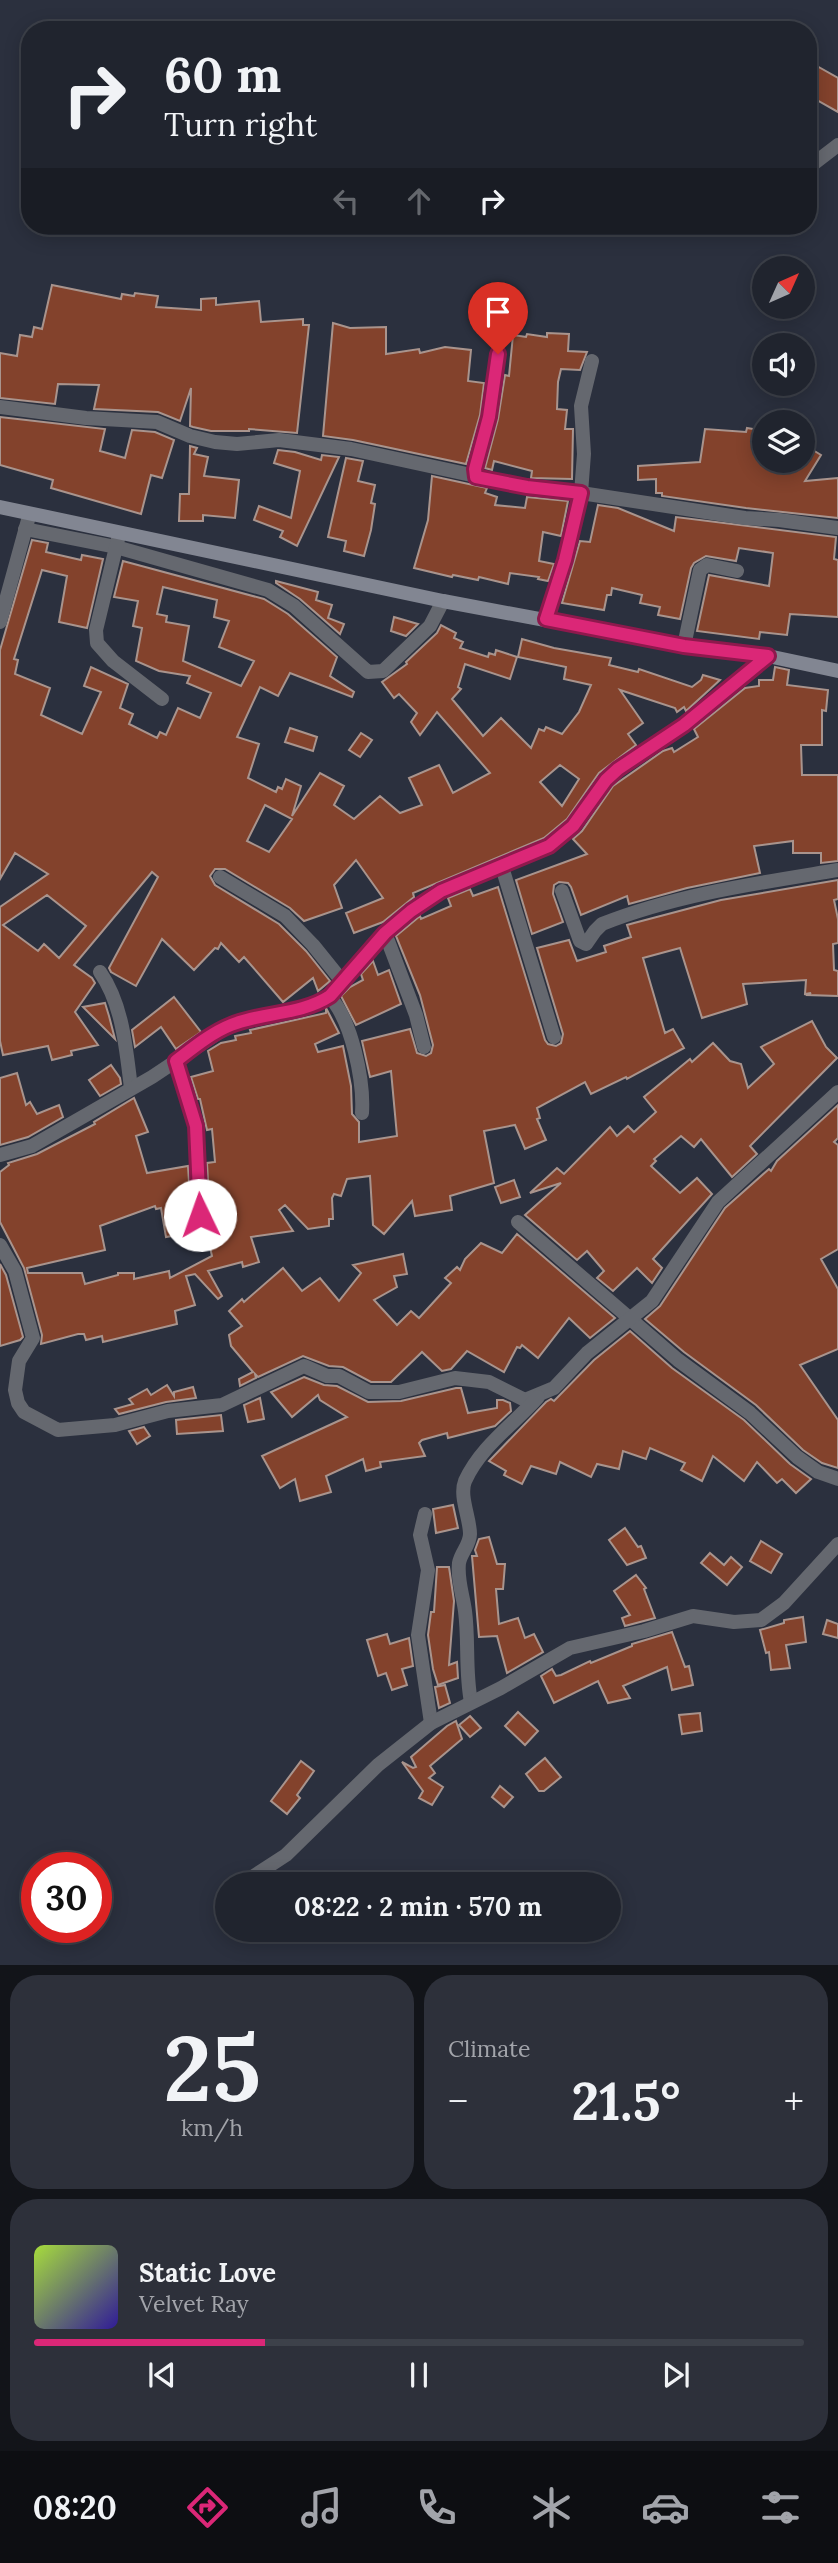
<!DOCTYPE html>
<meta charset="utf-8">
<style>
body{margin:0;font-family:Lora,serif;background:#2d303a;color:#f1f3f6;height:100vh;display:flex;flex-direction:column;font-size:26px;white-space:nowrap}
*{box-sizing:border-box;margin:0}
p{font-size:23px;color:#a2a4aa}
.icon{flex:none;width:38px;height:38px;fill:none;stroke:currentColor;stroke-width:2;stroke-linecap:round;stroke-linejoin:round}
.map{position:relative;height:1965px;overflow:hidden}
.sheet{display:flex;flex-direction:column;gap:10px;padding:10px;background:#121419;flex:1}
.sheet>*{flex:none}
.hud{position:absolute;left:21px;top:21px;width:796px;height:214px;border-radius:28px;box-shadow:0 4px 18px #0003,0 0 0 2px #3d414a;background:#20242e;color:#f1f3f6;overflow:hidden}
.needle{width:46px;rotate:45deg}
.controls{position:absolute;left:752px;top:256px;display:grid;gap:14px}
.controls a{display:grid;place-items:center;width:63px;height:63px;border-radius:50%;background:#20242e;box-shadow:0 4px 18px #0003,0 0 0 2px #3d414a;font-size:35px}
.speed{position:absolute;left:21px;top:1852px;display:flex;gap:14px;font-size:35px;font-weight:700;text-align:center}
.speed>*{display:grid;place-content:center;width:91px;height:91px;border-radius:50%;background:#20242e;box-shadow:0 4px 18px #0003,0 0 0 2px #3d414a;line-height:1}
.speed .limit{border:10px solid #d22;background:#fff;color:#111}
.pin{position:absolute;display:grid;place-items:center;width:60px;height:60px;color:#fff;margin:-72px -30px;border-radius:50% 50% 50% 0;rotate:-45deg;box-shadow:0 0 7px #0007}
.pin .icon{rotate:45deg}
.me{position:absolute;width:77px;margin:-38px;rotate:357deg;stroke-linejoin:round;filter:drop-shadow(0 0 5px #0008)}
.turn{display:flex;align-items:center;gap:24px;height:147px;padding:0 28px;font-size:32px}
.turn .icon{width:91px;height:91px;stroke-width:2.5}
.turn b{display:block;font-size:49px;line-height:60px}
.lanes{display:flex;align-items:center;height:66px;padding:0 28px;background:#0003;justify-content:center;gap:35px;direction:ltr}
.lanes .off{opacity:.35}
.big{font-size:52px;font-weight:700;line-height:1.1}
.sheet .widget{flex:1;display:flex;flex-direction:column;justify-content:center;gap:10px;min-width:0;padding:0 24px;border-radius:28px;background:#2d303a}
.sheet .dial{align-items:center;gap:0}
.dial b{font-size:91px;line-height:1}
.song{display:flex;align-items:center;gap:21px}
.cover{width:84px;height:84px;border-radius:10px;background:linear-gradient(135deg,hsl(80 70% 55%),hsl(250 70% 35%))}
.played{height:7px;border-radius:4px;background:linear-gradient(90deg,#db2777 30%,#3d414a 30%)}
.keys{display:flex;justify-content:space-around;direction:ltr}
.heat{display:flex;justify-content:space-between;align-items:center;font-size:38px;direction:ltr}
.sheet .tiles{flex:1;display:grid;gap:10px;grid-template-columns:1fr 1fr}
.widget:last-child{grid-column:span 2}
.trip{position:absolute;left:215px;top:1872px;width:406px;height:70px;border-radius:35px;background:#20242e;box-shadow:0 4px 18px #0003,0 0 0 2px #3d414a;font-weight:700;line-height:70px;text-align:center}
.dock{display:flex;height:112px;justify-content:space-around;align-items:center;background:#0d0e12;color:#a2a4aa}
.dock .icon{width:49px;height:49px}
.dock .active{color:#db2777}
.dock b{font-size:32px;color:#f1f3f6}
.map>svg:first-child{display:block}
.building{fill:#83422c;stroke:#a9948d;stroke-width:2;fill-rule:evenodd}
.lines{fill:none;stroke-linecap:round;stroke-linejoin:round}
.street{stroke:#65686f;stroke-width:14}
.secondary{stroke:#828692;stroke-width:14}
.route-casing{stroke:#8e194d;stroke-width:18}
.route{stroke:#db2777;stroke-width:12}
</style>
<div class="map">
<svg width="838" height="1965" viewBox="0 0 838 1965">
<rect width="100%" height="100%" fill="#2b303e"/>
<!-- building -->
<g class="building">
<polygon points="808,61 838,78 838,112 808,95"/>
<polygon points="52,285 121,299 122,294 134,296 135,293 158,296 156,307 201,310 201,299 216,298 216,305 259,301 261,322 303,319 303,325 309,325 297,433 249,429 249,431 211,431 193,427 190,426 191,388 180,421 158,412 94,409 99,385 58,384 55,404 0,398 0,353 17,356 20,335 32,337 34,327 42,329"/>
<polygon points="333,323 350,328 386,327 386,354 419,349 420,353 445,347 471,350 468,381 484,383 480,415 466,464 353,440 323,436"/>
<polygon points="547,333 569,334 568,351 587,352 580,370 561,369 558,382 557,409 567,410 565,429 573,429 572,479 531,478 532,471 494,461 492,470 485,468 498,419 505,375 509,376 513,335 526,337 527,334 547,337"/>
<polygon points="0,417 105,429 100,451 125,458 132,430 155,432 174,440 162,478 151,475 141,514 51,488 53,480 0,465"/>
<polygon points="747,428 765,431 765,460 803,460 803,444 821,455 805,481 838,478 838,518 746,508 662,496 662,493 656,493 656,479 638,480 638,466 700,462 705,429 746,432"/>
<polygon points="190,446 197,448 194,454 208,457 204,476 239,480 235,518 203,515 203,521 179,521 180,494 189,494"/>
<polygon points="278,450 295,452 321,460 322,455 339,457 297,546 280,537 283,531 254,520 259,506 291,518 300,471 274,463"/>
<polygon points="346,458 363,461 358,481 375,485 371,503 375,504 371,530 364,556 344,551 346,541 328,537"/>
<polygon points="432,476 487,488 485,493 497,497 495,505 525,508 527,497 568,501 561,536 543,532 539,561 554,564 548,581 538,579 539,577 510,573 508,584 479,577 478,580 453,575 452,577 414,568 428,520"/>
<polygon points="598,505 618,508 674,531 676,517 836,537 834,559 838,560 838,617 790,614 787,635 760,632 759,639 697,631 709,575 769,586 773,553 739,548 736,561 706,556 694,563 691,568 680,619 658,615 660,607 640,603 642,595 612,588 611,595 607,595 604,610 562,603 580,541 590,542"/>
<path d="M32,540l16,3 -2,9 35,8 1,-5 21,4 -16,69 -28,-6 8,-46 -25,-6 -28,89 4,1 -3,14 35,14 -9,27 41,19 19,-42 -17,-6 7,-19 37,17 -8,24 13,6 -4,10 28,14 3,-6 6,3 12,-27 22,10 11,-25 -24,-10 3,-7 -31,-5 -23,-10 6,-33 -9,-2 5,-25 -24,-4 9,-36 141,38 24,15 49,43 -7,19 24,16 -2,5 -62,-24 -12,23 -18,-9 -23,50 22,7 -11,34 28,14 2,-5 4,2 4,-10 15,7 -9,30 28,-43 24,13 -10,19 20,14 26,-23 20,17 22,-8 -13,-27 30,-13 14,28 37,-20 -53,-61 -17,23 -9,-13 6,-9 -18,-19 -5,4 -12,-16 25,-18 -1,-2 31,-29 4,-8 15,8 -2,5 9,4 -3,6 28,9 1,-4 6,2 1,-5 21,7 -7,22 -45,-15 -7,23 3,2 -9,10 31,37 18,-18 30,30 8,-19 5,2 2,-4 16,7 17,-22 12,-27 -27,-6 2,-12 -48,-10 4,-18 32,9 57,10 -2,7 29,7 1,-3 53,18 9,-7 2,-5 17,5 -34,31 -2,-4 -7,5 -2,-4 -55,-18 23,33 -15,11 8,11 -37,28 -32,46 -23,19 -131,55 1,4 -31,25 -29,11 -8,-20 37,-15 -27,-38 -22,25 8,23 -38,13 -14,-13 -65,-39h-10l-5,7 5,9 64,39 27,27 24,30 -12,10 -5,-13 -30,24 -39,-45 -5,5 -18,-19 -3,6 -3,-1 -21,22 -32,-31 -26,47 -25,-14 -2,-4 49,-91 -6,-5 -78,93 18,13 3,5 -20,29 23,33 -27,6 1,4 -20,5 -4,-14 -45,9 -3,-14v-134l48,-33 -33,-21 -15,26v-229zM163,587l54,13 -3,17 15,4 -10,26 35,14 -13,25 -58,-25 6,-35 -23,-4 1,-6 -10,-2zM560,765l19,14 -17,27 -22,-24zM265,805l27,14 -23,33 -22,-11zM47,895l39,31 -27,32 -15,-14 -6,7 -35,-26z"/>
<polygon points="276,581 318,592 316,600 332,605 328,618 344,624 340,634 300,599 276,583"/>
<polygon points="394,617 418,624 406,636 391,631"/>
<polygon points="775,667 789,670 787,685 828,690 826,711 822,710 822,745 801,745 802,775 838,775 838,861 821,863 821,853 793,853 793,841 754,846 760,873 687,888 629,904 627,896 581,915 571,887 568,883 559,882 554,885 553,894 563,922 532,934 516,880 587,854 573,839 582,831 613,786 663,751 672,748 674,752 698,737 694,729 745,688 759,686 759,680 773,680"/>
<polygon points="290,728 317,737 313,751 285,742"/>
<polygon points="361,733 372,740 360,757 349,750"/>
<path d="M838,880v19l-4,1 4,19v24l-5,1 1,26 4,1v25l-30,-1 3,-2 -6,1 1,-14 -63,4 4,20 -45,14 -22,-70 -37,10 22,75 8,-4 11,19 -57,31 -1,-2 -35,17 -6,-12 -48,26 3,10 -3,1 9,21 -21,9 -10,-24 -31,6 10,52 -44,13 2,14 -37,6 -3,-15 -28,33 -11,-9 -3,-49 -23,3 -6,17 -7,-2 -2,4 1,21h-4v7l-21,3 -23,-24 -6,5 14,21 -42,6 8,25 -16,5 -1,-5 -34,9 14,25 -4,3 -23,-25 -9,2 9,29 -20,6 2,13 -74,18 -1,-6 -16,4 -2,-6h-6l-37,10 1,-9 -18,-67 -24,-46v-50l9,-7 -1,-2 29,-9 58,-30 -1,-2 40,-24 14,34 -12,4 11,37 41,-7 3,50 5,8 9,-1 5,-8 -3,-52 8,-1 -3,-33 -5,1 -7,-31h-2l-7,-22 22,-6 -5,-20 13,-8 15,-3 -1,-4 16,-3 -1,-3 76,-17v-5l13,25 -24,11 3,8 25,-6 8,40 1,28 7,8v20l38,-6 -6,-65 -21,6 -8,-36 48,-12 7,24 9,3 5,-3 2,-8 -13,-50 -24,-59 24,-20 1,3 30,-13 -3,-8 22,-9 3,7 25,-9 47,153 3,4 8,2 5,-3 2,-9 -26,-86 32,-8 8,21 29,-9 -2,-6 27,-9 -4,-12 7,-2 87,-23zM155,1206l1,3 5,-1 5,29 40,-7 6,26 -42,22 -1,-7 -35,8v-6h-16v2l-33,9 -3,-11h-54l-1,-5 78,-18 -5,-24z"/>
<polygon points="373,961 378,975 389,970 401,1004 356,1025 341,996 350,987 363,980 361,974"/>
<polygon points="174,997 201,1032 176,1049 161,1027 135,1047 132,1030"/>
<polygon points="105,1003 109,1016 115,1039 83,1007"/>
<polygon points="812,1021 826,1047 837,1058 750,1146 757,1154 732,1177 701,1139 694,1147 681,1136 654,1159 656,1161 651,1166 680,1193 697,1178 712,1194 653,1259 662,1268 652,1283 637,1268 613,1291 597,1278 604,1271 587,1251 577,1260 525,1215 561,1183 530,1193 557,1168 564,1174 610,1127 617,1136 628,1126 634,1132 656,1112 644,1097 690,1059 692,1062 713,1043 730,1061 741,1064 748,1088 774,1064 761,1047"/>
<polygon points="111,1065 120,1078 121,1084 100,1096 89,1080"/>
<polygon points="17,1073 26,1105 30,1102 37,1114 59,1105 63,1117 28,1137 0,1145 0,1078"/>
<polygon points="838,1105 838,1138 834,1142 838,1145 838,1249 821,1259 838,1289 838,1349 800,1365 838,1420 838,1468 822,1463 803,1450 756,1405 684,1352 645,1319 660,1306 725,1208 769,1169 771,1171 777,1161"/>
<polygon points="514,1180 520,1197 501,1203 495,1187"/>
<polygon points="517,1234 615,1318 590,1338 569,1318 538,1358 522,1345 520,1348 517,1347 504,1372 467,1351 451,1369 442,1371 422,1352 391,1382 371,1382 343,1367 329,1366 303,1356 258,1377 255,1374 256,1378 240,1386 239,1379 253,1372 231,1346 229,1335 242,1326 229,1311 242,1299 244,1302 283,1268 302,1291 320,1278 339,1301 361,1273 353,1265 403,1254 407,1274 394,1276 397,1287 374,1300 397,1325 411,1311 419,1318 451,1283 445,1278 457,1267 460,1270 465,1259 481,1243 502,1253"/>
<polygon points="0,1264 6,1275 23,1337 20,1340 0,1346"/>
<polygon points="630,1331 672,1368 744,1420 790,1464 811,1479 796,1493 782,1479 777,1483 757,1462 744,1481 713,1456 702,1481 681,1470 685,1463 650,1448 646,1459 623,1451 619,1469 597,1464 591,1477 560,1462 556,1474 531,1466 522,1484 504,1475 506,1471 489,1461 546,1402 551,1399 554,1401 594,1360"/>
<polygon points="304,1377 324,1385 337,1386 368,1402 401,1401 456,1388 461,1388 468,1413 497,1408 497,1400 503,1400 510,1403 511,1411 495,1426 448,1438 447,1433 422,1440 419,1443 425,1456 380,1462 381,1467 366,1471 363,1459 326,1476 331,1492 300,1501 295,1479 280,1488 262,1456 347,1417 320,1400 318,1395 292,1417 271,1392"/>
<polygon points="167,1385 174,1396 174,1392 193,1387 196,1398 166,1402 119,1414 115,1409 133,1404 129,1399 147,1389 151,1395"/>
<polygon points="260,1398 264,1419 248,1422 244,1405"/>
<polygon points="221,1415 223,1431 177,1434 176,1420"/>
<polygon points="144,1427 150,1436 137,1444 129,1431"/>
<polygon points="453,1505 458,1528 436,1533 433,1509"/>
<polygon points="625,1528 638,1547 641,1546 646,1558 627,1565 609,1540"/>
<polygon points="489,1537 497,1564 505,1564 503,1589 496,1589 499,1624 518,1618 525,1638 534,1634 543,1652 507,1673 497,1636 479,1637 472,1556 477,1556 475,1550 479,1539"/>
<polygon points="761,1541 782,1554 771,1573 750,1561"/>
<polygon points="710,1553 724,1565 731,1557 742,1567 727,1585 701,1563"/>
<polygon points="437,1567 449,1567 454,1601 449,1665 457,1662 458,1678 438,1685 433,1669 428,1635 431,1612 434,1612"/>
<polygon points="636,1575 646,1588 644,1589 655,1618 625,1626 622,1618 630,1615 614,1591"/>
<polygon points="803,1617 806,1642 786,1645 790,1668 771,1670 769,1652 766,1653 760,1630 784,1623 784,1620"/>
<polygon points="827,1620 838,1624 838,1638 823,1634"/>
<polygon points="672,1632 685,1667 689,1666 693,1685 672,1690 667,1667 623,1686 630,1698 608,1703 598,1681 554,1703 541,1676 552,1669 556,1676 561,1675 590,1661 591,1663 632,1646 632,1644"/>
<polygon points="387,1634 390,1644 409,1638 413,1666 402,1669 407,1685 392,1690 386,1673 378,1676 367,1640"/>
<polygon points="445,1685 450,1703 439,1708 435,1687"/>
<polygon points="518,1712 538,1731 525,1745 505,1726"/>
<polygon points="700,1713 702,1731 682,1734 679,1715"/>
<polygon points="470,1716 481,1728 470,1737 459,1725"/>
<polygon points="456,1721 462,1739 430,1766 435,1773 429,1778 443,1787 432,1805 419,1798 423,1791 402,1762 413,1768 416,1767 411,1757 447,1726"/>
<polygon points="545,1758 561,1777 544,1791 539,1791 526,1774"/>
<polygon points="301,1761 314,1771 297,1795 300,1798 287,1814 271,1801"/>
<polygon points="500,1786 513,1797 504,1807 492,1797"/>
</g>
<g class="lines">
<!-- street -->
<g class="street">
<polyline points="808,168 838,145"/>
<polyline points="0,407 86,418 157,422 190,436 215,442 237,444 279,440 351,449 527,487 581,493 745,518 779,520 838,528"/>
<polyline points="476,477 475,469 489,417 498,354"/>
<polyline points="25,529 116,547 268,590 294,606 368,672 383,671 430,626 443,601"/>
<polyline points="118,539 96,630 97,643 113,661 162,699"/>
<polyline points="546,619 565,560 581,493 584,454 581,406 592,361"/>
<polyline points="0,622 28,520"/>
<polyline points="684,646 700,570 707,565 737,571"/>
<polyline points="502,867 554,1037"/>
<polyline points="220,877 285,916 313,945 342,981"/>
<path d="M562,891l18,50 6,3 9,-13 7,-7c76,-30 157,-41 236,-54"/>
<polyline points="385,933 416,1015 424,1047"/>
<path d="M100,972c23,33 26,77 31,116"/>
<path d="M329,996c23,24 35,85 33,117"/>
<polyline points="176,1061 196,1126 200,1215"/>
<polyline points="0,1155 32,1146 86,1115 152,1077 230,1025 308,1007 329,996 385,933 410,911 441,891 549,846 574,826 606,780 618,769 684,725 768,656"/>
<polyline points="518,1222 678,1360 750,1413 797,1457 818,1472 838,1479"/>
<polyline points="0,1245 15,1271 33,1338 19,1361 15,1390 18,1403 24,1412 58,1430 115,1425 168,1411 222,1405 304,1366 327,1376 339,1376 369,1392 399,1392 455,1378 489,1382 525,1400 554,1388 587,1353 652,1301 718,1202 838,1092"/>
<polyline points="425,1514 420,1535 428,1570 418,1635 431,1723"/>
<path d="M471,1702c-6,-31 -2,-61 -6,-91 -2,-16 -8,-31 -6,-48 2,-11 11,-18 11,-29 0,-16 -11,-38 -5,-53 16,-35 48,-56 73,-84"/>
<polyline points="240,1885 286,1855 378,1765 431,1723 501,1688 570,1648 644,1631 693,1616 734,1622 761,1620 784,1603 838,1544"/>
</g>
<!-- secondary -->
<polyline class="secondary" points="0,507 443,601 684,646 768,656 838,671"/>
</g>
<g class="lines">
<defs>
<path id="route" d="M200,1215l-4,-89 -20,-65c17,-13 35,-28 55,-36 32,-13 70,-10 99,-29l55,-63 26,-22 30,-20 108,-45 24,-20 33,-46 12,-11 66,-44 84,-69 -84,-10 -138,-27 19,-59 16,-67 -54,-6 -51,-10 -1,-8 14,-52 9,-63"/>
</defs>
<!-- route casing -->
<use href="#route" class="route-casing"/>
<!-- route -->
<use href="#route" class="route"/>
</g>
</svg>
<div class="controls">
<a><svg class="needle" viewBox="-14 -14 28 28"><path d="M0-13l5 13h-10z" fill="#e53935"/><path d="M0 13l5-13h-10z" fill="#a2a4aa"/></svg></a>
<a><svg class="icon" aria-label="sound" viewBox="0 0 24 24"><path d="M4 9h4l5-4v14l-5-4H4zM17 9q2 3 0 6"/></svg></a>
<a><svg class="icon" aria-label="layers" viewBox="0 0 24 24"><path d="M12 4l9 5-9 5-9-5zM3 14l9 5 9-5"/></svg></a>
</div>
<div class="speed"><div class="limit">30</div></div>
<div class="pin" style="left:498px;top:354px;background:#d93025"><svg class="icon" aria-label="arrive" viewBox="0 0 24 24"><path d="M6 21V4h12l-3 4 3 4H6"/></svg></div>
<svg class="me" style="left:200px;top:1215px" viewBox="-20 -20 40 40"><circle r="19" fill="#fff"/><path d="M0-13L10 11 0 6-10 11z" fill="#db2777"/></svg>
<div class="trip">08:22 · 2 min · 570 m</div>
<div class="hud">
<div class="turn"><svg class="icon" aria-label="right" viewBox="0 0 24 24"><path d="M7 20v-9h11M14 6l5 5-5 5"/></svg><div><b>60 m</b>Turn right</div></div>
<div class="lanes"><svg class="icon off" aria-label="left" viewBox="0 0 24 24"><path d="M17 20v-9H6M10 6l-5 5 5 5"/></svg><svg class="icon off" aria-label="ahead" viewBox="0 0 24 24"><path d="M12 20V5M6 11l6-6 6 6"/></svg><svg class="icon" aria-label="right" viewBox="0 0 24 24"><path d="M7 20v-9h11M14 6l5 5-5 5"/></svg></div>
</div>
</div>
<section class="sheet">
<div class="tiles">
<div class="widget dial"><b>25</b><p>km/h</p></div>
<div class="widget"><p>Climate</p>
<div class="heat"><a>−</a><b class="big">21.5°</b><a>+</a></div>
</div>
<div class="widget">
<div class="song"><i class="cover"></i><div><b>Static Love</b><p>Velvet Ray</p></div></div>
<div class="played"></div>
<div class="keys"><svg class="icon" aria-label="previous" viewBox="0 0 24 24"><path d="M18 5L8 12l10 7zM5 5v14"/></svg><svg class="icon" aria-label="pause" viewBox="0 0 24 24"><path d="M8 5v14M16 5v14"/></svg><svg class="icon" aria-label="next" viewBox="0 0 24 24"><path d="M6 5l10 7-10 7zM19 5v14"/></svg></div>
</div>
</div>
</section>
<nav class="dock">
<b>08:20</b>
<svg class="icon active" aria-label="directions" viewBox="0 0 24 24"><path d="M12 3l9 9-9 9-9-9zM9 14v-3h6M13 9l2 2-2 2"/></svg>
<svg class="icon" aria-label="music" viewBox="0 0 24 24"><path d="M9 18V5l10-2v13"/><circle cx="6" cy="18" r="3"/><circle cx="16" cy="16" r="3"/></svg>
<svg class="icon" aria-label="phone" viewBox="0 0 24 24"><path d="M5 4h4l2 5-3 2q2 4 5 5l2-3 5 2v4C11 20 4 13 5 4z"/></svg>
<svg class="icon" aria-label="climate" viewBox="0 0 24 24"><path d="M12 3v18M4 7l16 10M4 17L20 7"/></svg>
<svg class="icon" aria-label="car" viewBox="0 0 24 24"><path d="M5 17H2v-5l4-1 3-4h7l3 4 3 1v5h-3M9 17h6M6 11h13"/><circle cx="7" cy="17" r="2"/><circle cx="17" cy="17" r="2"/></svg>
<svg class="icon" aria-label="filters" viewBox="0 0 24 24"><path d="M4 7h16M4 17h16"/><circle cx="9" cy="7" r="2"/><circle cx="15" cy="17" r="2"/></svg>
</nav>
